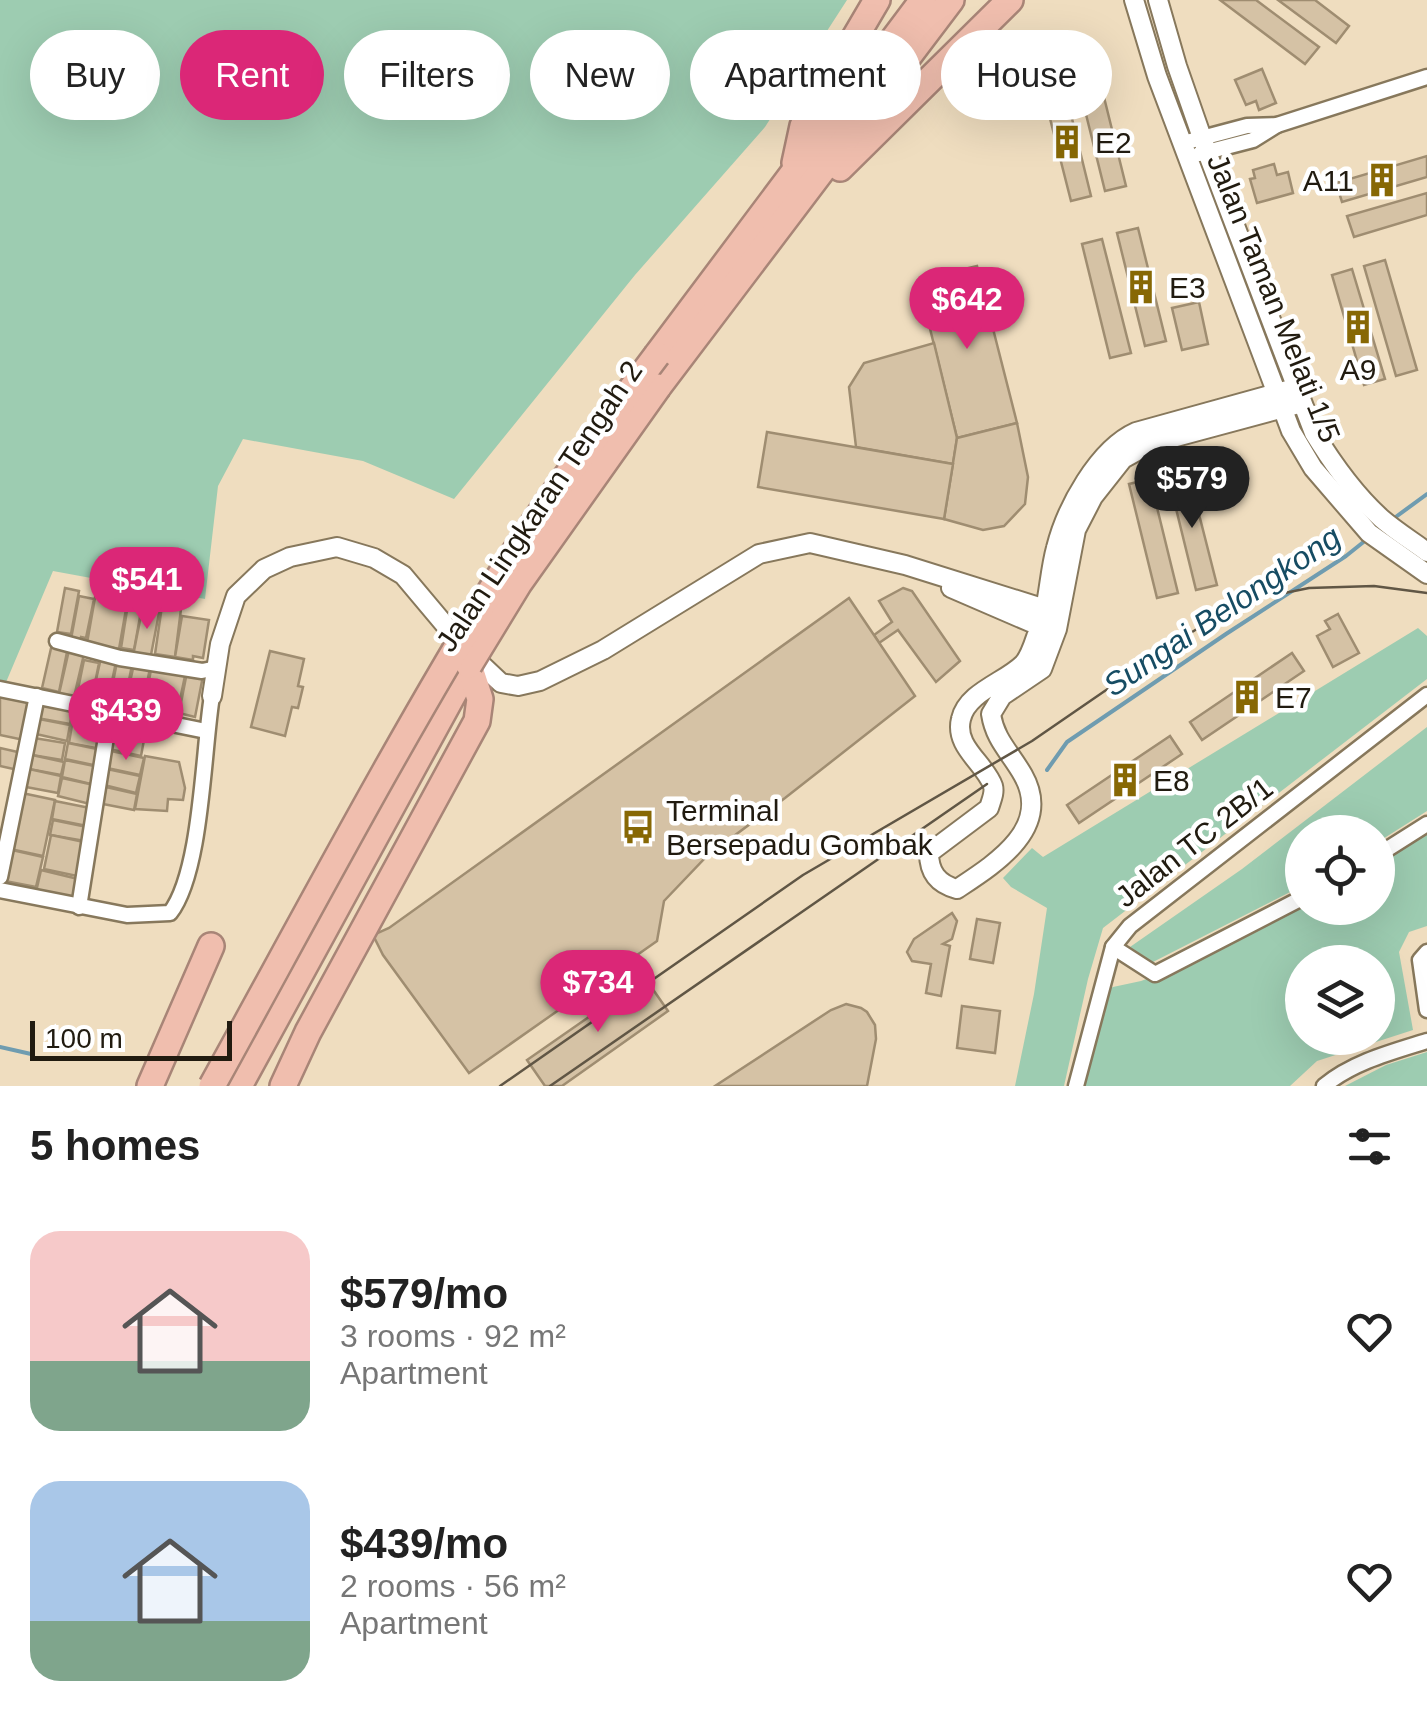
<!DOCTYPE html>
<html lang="en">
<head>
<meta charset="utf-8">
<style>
	:root { --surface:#fff; --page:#f2f2f2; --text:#222; --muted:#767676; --accent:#db2777 }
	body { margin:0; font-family:Arial,sans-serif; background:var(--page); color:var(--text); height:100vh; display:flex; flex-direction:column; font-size:38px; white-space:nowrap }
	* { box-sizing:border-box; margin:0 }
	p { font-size:32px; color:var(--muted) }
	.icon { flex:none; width:55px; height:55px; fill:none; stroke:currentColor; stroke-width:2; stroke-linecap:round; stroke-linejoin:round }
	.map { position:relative; height:1086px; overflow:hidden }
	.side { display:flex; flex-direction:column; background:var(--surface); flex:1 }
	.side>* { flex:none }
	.hud { position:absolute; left:30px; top:30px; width:1368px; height:90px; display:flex; gap:20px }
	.buttons { position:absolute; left:1285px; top:815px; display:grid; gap:20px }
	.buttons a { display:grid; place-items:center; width:110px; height:110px; border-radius:50%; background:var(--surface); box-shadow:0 10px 40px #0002; font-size:50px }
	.scale { position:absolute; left:30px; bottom:25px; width:202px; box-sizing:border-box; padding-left:10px; border:5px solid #211b10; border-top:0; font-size:28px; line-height:35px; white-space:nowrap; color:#211b10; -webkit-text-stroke:8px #fff; paint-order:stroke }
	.price { position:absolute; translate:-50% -85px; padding:0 22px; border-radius:35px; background:var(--accent); color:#fff; font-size:32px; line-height:65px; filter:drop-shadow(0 2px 5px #0008) }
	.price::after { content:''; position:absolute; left:50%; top:60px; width:30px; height:22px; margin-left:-15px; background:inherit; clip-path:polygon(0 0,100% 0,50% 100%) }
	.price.selected { background:#222; color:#fff }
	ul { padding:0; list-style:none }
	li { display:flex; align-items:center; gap:30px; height:250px; padding:0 30px }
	li span { display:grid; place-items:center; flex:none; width:280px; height:200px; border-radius:30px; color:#555 }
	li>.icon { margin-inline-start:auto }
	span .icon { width:120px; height:120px; fill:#fffc; stroke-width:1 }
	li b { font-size:42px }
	h2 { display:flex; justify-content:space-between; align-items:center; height:120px; padding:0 30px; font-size:42px }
	.pill { padding:0 35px; border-radius:45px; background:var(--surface); box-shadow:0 10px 40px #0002; font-size:35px; line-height:90px }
	.pill.selected { background:var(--accent); color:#fff }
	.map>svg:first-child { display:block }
</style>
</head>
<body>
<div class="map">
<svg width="1427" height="1086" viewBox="0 0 1427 1086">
	<rect width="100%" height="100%" fill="#efddbf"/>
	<g fill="#9dccb1" fill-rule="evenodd">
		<path d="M0,0H847L765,127L635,275L454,499L363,461L243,439L218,486L205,599L53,571L4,687L0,686Z"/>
		<path d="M1418,628L1427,636V679L1103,928L1088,979L1064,1086H1015L1034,994L1047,908L1011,887L1003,878L1032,848L1043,857Z"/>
		<path d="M1427,727V811L1378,842V832H1302V886L1153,962L1130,947L1242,869Z"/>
		<path d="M1427,828V926L1409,932L1399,952L1413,1030L1317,1061L1290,1086H1077L1098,996L1113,987L1141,981L1187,964L1302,901V908H1378V859ZM1302,962H1378V1038H1302Z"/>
		<path d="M1427,1052V1086H1345L1386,1065Z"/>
	</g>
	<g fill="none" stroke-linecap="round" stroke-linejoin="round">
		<g stroke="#6f9cb0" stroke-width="4">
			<path d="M1393,519L1427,494"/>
			<path d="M1047,770L1067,742L1226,634L1346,556L1366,540"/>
			<path d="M0,1047L31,1054"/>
		</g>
	</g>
	<g fill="#d5c2a5" stroke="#9f8d71" stroke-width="2.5">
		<path d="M1220,0H1256L1319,47L1305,64Z"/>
		<path d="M1278,0H1315L1349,26L1336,43Z"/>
		<path d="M1262,69L1276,103L1259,110L1256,101L1246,105L1235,80Z"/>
		<path d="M1098,73L1126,186L1105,191L1077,78Z"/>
		<path d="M1063,82L1091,196L1071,201L1042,87Z"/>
		<path d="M1427,156V177L1342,202L1336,183Z"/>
		<path d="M1274,164L1277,175L1288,172L1293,193L1257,203L1250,179L1255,178L1253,170Z"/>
		<path d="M1427,193V215L1354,237L1347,216Z"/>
		<path d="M1138,228L1166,341L1145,346L1117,233Z"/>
		<path d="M1102,239L1131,353L1110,358L1082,244Z"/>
		<path d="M1385,260L1417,370L1396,376L1364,266Z"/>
		<path d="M977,266L1017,423L957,438L918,280Z"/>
		<path d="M1352,269L1385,379L1364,385L1332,275Z"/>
		<path d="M1199,302L1208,344L1182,350L1172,308Z"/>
		<path d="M934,343L957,438L953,464L856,447L849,387L864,363Z"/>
		<path d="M1017,423L1028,477L1025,504L1004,526L983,530L944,519L957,438Z"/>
		<path d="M767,432L953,464L944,519L758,487Z"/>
		<path d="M1188,471L1217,585L1196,590L1168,476Z"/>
		<path d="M1150,479L1178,593L1157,598L1129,484Z"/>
		<path d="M65,588L79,591L71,634L57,632Z"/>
		<path d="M903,588L912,591L960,661L936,682L898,630L879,643L874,635L892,622L879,601Z"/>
		<path d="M96,592L128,598L119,649L87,643Z"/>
		<path d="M79,596L94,599L86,638L81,637L80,641L71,639Z"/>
		<path d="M849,598L915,696L785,798L707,856L664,901L657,941L469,1073L383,955L373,935L389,928Z"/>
		<path d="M128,604L142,606L134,650L121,648Z"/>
		<path d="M143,605L160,608L150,660L133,656Z"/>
		<path d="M162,606L181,609L175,657L155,654Z"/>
		<path d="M1338,614L1359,653L1333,667L1317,636L1330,629L1325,621Z"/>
		<path d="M182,616L209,620L203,658L193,656V660L175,657Z"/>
		<path d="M52,644L68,647L59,692L42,688Z"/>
		<path d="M69,650L84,654L74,697L59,694Z"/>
		<path d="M270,651L304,659L298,686L303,687L298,708L292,707L285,736L251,727Z"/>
		<path d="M1292,653L1304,671L1202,740L1190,722Z"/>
		<path d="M101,658L116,662L107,705L91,701Z"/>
		<path d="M84,660L99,663L92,698L77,694Z"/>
		<path d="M117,662L132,665L124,705L109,702Z"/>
		<path d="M134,664L150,668L141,713L124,709Z"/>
		<path d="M152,664L186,671L177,714L144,708Z"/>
		<path d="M187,672L203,676L195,717L179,713Z"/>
		<path d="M0,690L33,697L24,740L0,735Z"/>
		<path d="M41,700L73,707L70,724L37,718Z"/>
		<path d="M75,707L108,714L101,749L69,743Z"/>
		<path d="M117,715L150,722L147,739L114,732Z"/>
		<path d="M39,719L70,725L67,741L36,734Z"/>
		<path d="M113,733L144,740L141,756L109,749Z"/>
		<path d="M1170,736L1182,754L1079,823L1067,805Z"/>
		<path d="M34,738L65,743L62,760L32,755Z"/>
		<path d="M68,743L102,750L98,766L65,759Z"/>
		<path d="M0,748L22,753L18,770L0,766Z"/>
		<path d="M111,751L144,758L140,775L107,768Z"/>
		<path d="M32,755L64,762L61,775L29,769Z"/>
		<path d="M145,756L179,762L185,788L183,800L168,799L167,811L135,809Z"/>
		<path d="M65,760L99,767L95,785L62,777Z"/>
		<path d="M29,769L61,776L58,793L26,787Z"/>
		<path d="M107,769L140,776L136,793L104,785Z"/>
		<path d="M62,778L94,785L90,804L58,796Z"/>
		<path d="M106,787L137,794L134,810L103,804Z"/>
		<path d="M22,793L55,800L43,856L10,849Z"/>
		<path d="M55,801L90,808L87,826L52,819Z"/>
		<path d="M53,820L87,827L85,841L50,835Z"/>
		<path d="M51,835L84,842L77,876L44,869Z"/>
		<path d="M12,850L43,857L36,887L5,881Z"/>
		<path d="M41,870L78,879L73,900L36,892Z"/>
		<path d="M952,913L957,921L952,939L943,944L950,946L941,996L926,993L931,964L912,961L907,952L914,939Z"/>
		<path d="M977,919L1000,923L993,963L970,959Z"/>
		<path d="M645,978L668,1011L562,1086H545L527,1060Z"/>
		<path d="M846,1004L861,1008L867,1012L875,1025L876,1039L867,1086H715L831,1010Z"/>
		<path d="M962,1006L1000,1011L995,1053L957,1048Z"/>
	</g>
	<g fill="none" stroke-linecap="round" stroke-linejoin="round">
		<g stroke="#87785c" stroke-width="19">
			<g id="street">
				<path d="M1183,143L1247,126L1277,125L1427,77"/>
				<path d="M1199,154L1253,140L1277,125"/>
				<path d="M57,641L120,658L202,671L217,668"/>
				<path d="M0,689L206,731"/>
				<path d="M1378,855L1427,824"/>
				<path d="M0,877L37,696"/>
				<path d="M0,890L127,915L170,913C202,872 203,750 212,696"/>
				<path d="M79,907L110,712"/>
				<path d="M1113,947L1155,974L1302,898"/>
				<path d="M1427,952L1420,960L1427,1010"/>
				<path d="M1076,1086L1113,947L1130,926L1427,695"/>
				<path d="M1324,1086C1353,1062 1392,1052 1427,1041"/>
			</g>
		</g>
		<g stroke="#87785c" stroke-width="22">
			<g id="secondary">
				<path d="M1134,0L1157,76L1291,431L1313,468L1369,533L1427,574"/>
				<path d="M1158,0L1177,66L1207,152L1314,433C1333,464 1355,495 1382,519C1396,531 1412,541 1427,552"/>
				<path d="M1295,388L1136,432C1098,449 1066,508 1056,548C1048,577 1049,610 1036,637C1033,646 1029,658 1023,664C1005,682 967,692 961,719C954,747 985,763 993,786C995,793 991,801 989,808L929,853C929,872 938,884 957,889C995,864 1053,828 1023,775C1010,752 995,740 991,714L1002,696L1042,669L1057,629L1076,530L1093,497L1123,459L1150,444L1302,403"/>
				<path d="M951,588L1030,622L1052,628"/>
				<path d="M212,696L220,644L236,596L264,569L290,557L337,547L374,558L403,575L466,650L501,683L518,686L540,681L603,650L759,554L810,543L905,565L1055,612"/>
			</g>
		</g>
		<g stroke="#a88577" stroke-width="30">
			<g id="highway">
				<path d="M795,163L803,126L877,0"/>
				<path d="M840,168L1010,0"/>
				<path d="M657,355L923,0"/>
				<path d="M658,387L951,0"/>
				<path d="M150,1086L211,946"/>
				<path d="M239,1086L469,665"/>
				<path d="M283,1086L308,1032L477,721L480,699L469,665"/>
			</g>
		</g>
		<use href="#street" stroke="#fff" stroke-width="14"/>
		<use href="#secondary" stroke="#fff" stroke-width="18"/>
		<use href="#highway" stroke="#f0beae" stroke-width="25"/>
		<g stroke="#605645" stroke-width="2.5">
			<path d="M500,1086L803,875L1032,741L1176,642L1221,614L1265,597L1309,588L1374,586L1427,593"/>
			<path d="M550,1086L987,784"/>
		</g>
		<g stroke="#a88577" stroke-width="30" stroke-linecap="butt">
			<g id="highway-bridge">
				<path d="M469,665L519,583L658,387"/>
				<path d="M212,1086C307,914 399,739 503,571C549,496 604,426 657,355"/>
			</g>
		</g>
		<use href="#highway-bridge" stroke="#f0beae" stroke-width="25"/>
	</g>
	<defs>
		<g id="building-bare" transform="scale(2.7)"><path d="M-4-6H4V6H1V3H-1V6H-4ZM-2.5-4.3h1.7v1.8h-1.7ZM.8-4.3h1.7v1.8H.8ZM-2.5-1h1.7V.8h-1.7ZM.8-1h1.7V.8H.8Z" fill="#876804" stroke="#fff" stroke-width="2.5" paint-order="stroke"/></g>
		<g id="bus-bare" transform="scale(2.7)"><path d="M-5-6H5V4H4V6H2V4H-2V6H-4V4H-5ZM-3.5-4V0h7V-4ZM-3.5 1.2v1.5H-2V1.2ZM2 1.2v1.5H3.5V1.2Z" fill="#876804" stroke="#fff" stroke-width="2.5" paint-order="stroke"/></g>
	</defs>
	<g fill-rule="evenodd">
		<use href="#building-bare" x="1067" y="142"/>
		<use href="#building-bare" x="1382" y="180"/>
		<use href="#building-bare" x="1141" y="287"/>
		<use href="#building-bare" x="1358" y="327"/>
		<use href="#building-bare" x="1247" y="697"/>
		<use href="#building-bare" x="1125" y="780"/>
		<use href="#bus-bare" x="638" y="827"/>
	</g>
	<g text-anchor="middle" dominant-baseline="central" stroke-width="9" stroke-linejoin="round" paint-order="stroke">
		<g font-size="30" fill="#211b10" stroke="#fff" text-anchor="start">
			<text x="1095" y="142">E2</text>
			<text x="1354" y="180" text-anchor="end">A11</text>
			<text x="1169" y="287">E3</text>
			<text x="1358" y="369" text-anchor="middle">A9</text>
			<text x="1275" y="697">E7</text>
			<text x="1153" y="780">E8</text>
			<text x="666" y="810">Terminal<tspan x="666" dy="34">Bersepadu Gombak</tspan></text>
		</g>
		<g font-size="30" fill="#211b10" stroke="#fff">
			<text transform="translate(1274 298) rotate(68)">Jalan Taman Melati 1/5</text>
			<text transform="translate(539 506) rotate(-56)">Jalan Lingkaran Tengah 2</text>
			<text transform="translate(1194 842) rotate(-38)">Jalan TC 2B/1</text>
		</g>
		<g font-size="32" font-style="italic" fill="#164c63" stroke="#fff">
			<text transform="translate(1222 611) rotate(-34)">Sungai Belongkong</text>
		</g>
	</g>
</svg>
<div class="buttons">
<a><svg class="icon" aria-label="locate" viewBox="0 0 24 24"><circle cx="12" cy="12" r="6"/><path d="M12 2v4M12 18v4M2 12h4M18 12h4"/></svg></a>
<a><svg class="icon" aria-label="layers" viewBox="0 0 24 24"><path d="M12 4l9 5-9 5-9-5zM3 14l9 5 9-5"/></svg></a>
</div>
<div class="scale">100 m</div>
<b class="price" style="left:967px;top:352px">$642</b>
<b class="price selected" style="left:1192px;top:531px">$579</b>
<b class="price" style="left:147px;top:632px">$541</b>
<b class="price" style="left:126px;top:763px">$439</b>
<b class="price" style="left:598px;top:1035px">$734</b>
<div class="hud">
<a class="pill">Buy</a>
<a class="pill selected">Rent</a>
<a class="pill">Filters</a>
<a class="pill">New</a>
<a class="pill">Apartment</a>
<a class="pill">House</a>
</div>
</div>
<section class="side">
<h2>5 homes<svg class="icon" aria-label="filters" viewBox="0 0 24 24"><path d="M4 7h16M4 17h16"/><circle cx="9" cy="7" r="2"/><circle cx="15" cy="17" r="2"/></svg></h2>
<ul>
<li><span style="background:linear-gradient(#f6c9c9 65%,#7fa58c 0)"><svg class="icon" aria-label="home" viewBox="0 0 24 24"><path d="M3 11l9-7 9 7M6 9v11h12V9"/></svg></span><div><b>$579/mo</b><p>3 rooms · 92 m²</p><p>Apartment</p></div><svg class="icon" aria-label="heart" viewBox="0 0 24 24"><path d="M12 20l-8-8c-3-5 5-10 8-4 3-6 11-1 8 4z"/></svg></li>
<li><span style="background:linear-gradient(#a9c7e8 70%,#7fa58c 0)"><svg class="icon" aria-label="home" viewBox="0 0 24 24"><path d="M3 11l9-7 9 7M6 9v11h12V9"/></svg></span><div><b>$439/mo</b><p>2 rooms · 56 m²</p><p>Apartment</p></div><svg class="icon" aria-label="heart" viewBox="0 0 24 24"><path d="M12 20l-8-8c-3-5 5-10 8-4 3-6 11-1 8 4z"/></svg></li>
</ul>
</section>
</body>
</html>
